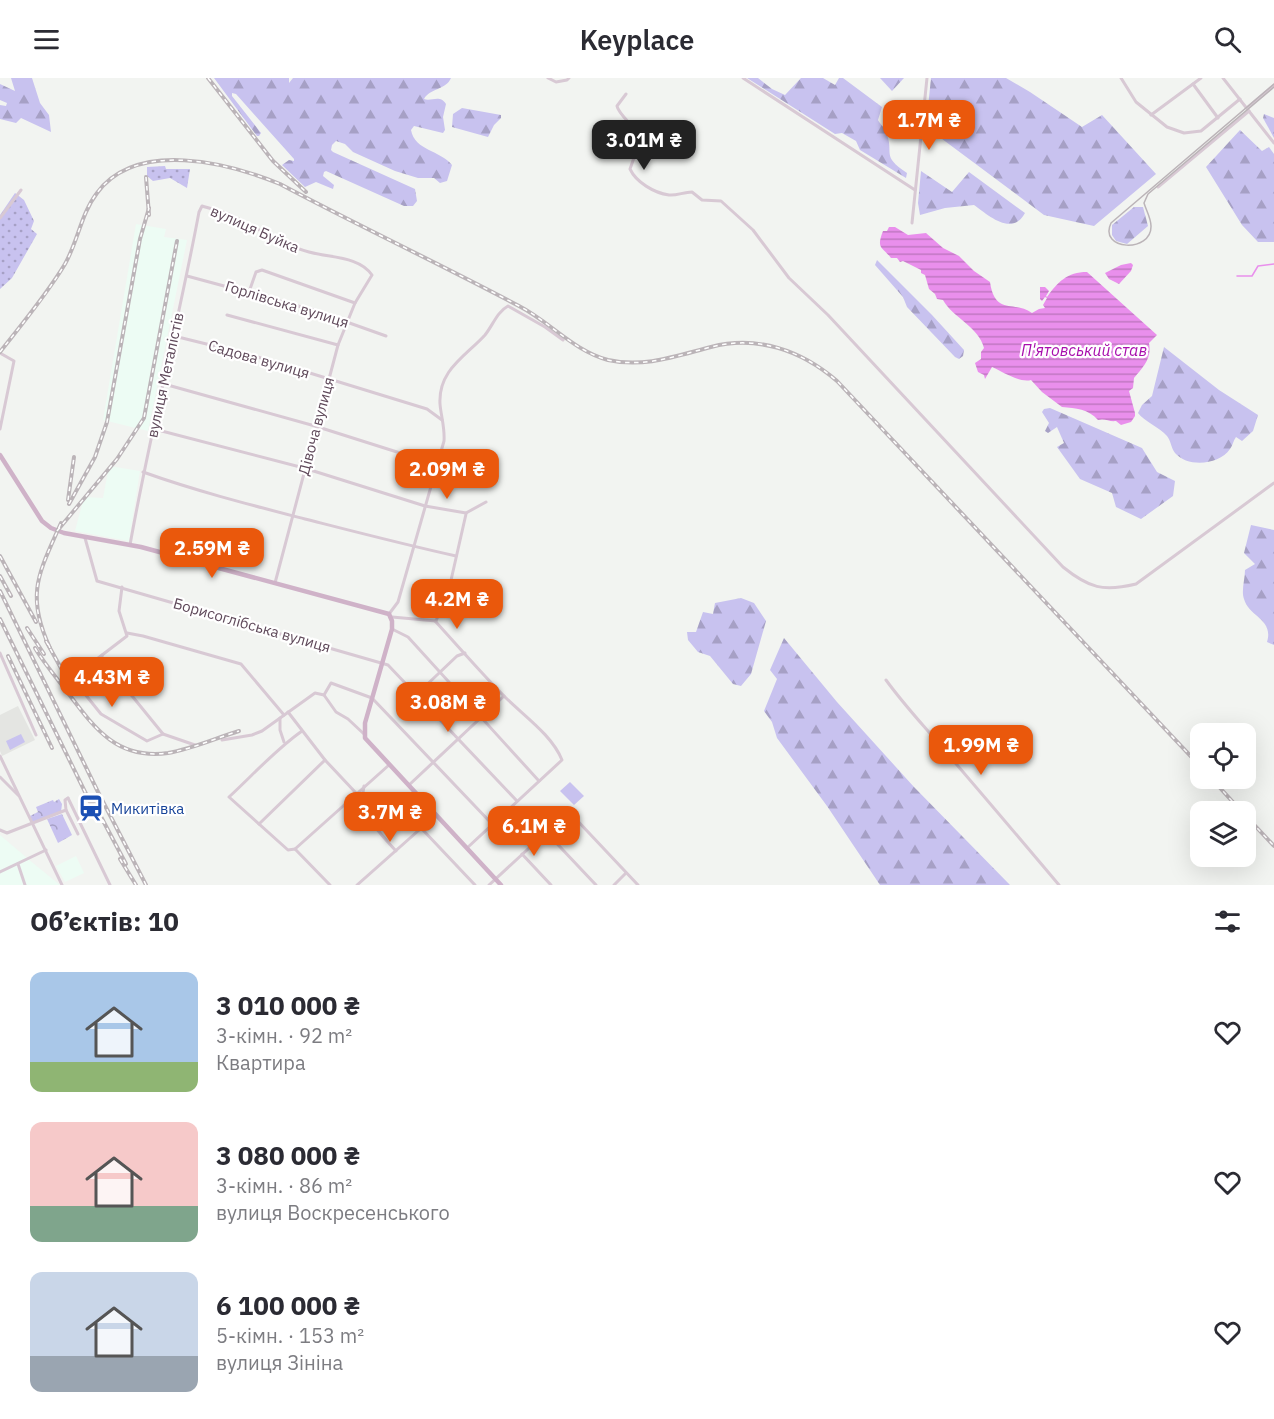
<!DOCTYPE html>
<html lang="uk">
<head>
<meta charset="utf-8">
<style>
	:root { --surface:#fff; --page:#f7f7f7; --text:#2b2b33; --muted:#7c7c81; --accent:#ea580c }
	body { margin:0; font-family:"IBM Plex Sans",sans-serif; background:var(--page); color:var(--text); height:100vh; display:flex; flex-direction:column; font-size:22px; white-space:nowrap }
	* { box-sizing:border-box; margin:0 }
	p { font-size:20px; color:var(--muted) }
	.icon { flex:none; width:33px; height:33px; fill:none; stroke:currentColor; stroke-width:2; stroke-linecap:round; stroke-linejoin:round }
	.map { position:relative; height:807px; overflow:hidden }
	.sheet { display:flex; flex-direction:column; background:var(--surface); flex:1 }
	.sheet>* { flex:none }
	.fabs { position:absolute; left:1190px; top:645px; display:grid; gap:12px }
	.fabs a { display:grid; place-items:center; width:66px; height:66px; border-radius:12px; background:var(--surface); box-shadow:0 6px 24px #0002; font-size:30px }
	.price { position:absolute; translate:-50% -51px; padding:0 14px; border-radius:12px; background:var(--accent); color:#fff; font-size:20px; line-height:39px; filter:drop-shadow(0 2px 3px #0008) }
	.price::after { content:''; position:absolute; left:50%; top:36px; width:18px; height:14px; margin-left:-9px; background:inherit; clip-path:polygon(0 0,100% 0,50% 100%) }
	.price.current { background:#222; color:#fff }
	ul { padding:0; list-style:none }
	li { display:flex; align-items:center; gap:18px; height:150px; padding:0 30px }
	li span { display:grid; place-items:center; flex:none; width:168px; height:120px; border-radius:12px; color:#555 }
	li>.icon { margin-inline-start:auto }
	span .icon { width:72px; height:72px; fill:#fffc; stroke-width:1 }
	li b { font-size:26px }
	h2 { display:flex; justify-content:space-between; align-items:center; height:72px; padding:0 30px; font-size:26px }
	header { display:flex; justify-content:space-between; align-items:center; height:78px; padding:0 30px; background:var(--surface); font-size:27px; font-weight:600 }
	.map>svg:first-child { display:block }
</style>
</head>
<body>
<header><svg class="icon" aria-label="menu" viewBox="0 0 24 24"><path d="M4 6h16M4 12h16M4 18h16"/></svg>Keyplace<svg class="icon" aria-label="search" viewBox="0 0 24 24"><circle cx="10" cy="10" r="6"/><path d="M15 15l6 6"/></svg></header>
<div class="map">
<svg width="1274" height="807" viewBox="0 0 1274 807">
	<defs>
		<pattern id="forest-firs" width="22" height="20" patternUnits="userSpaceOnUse" patternTransform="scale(1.5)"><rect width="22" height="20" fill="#c8c2ef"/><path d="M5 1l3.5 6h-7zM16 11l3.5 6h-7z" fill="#a6a0c5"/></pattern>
		<pattern id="park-crowns" width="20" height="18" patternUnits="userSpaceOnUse" patternTransform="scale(1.5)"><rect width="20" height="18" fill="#c8c2ef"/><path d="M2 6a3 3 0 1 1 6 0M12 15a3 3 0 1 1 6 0" fill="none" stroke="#a6a0c5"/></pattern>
		<pattern id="garden-dots" width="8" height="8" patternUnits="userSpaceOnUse" patternTransform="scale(1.5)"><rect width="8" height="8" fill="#c8c2ef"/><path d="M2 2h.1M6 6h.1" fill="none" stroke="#a6a0c5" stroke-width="1.8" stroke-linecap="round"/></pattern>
		<pattern id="water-rules" width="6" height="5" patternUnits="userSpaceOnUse" patternTransform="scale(1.5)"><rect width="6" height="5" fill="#e98fec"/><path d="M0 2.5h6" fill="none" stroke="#c077c2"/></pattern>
	</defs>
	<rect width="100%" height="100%" fill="#f2f4f1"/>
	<g fill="#edfcf4">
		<path d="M136,146L166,151L164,159L187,162L148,353L103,342Z"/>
		<path d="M109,388L140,393L129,463L75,453L84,419L103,420Z"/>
		<path d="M0,757L33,785L60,807H0Z"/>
		<path d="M76,778L84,795L65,804L56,788Z"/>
	</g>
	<path fill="#e4e5e2" d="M18,628L35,662L2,678L0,673V637Z"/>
	<g fill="url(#forest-firs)">
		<path d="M11,0H32L40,25L49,37L51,54L21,40L16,45L0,41V27L6,28L7,25L0,22V6L15,13Z"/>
		<path d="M214,0H289V5L293,0H451C446,12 430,10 424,21C431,24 440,16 446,26L443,39L445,52L443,55L414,48L411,52C415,73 440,72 452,87L447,103L440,105L434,100H418L395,93L353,74L345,66L336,63L332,67L331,72L333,74L415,111L417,123L413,128H404L326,93L324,94L323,98L334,107L333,111L316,104L305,109L282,87L289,82L294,83V81L236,16L232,15V18L261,55L259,58H257Z"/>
		<path d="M747,0H758L772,11L785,17L801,0H823L835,7L839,0H843L882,29L878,42C880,46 885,50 886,54C895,76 880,77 907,95L906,100L860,72L856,63L842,55L835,56Z"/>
		<path d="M880,0H904L892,13Z"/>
		<path d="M931,0H1006L1030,14L1082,49L1102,37L1156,96L1094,148L1044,137L926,49Z"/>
		<path d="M462,30L501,37V40L494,47L488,59L452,49L453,36Z"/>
		<path d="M1264,36L1274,40V60L1263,40Z"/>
		<path d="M1240,52L1262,73L1269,69L1274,76V164H1258L1242,147L1206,89Z"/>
		<path d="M921,93L952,114L969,94L1025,135C1012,159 988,137 974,127L945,130L920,137L918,125Z"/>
		<path d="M1134,129H1143L1148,148L1127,166L1116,163L1112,157V147Z"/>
		<path d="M877,182L932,237L964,272L963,278L959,281L955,279L907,229L903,219L875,187Z"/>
		<path d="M1164,269L1219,312L1258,337L1253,353L1242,363L1236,359C1233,363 1233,367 1230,371C1219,387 1188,390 1175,375C1171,370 1171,363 1167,358C1159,349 1144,343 1138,335L1142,327L1152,318Z"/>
		<path d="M1050,330L1142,370L1157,394L1175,403L1173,418L1141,441L1116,429L1112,415L1080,401L1057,369L1064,365L1057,349L1048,355L1045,353L1049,345L1042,334L1044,331Z"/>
		<path d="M1251,447L1274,452V567L1267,564C1274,541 1249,539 1244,521C1241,513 1245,501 1245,492L1255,486L1244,475Z"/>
		<path d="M741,520L754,525L766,543L751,596L741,608L733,606L710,578L698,574L688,562L687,554H696L703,534L713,536L715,525Z"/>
		<path d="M784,560L837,624L914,709L1010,807H880L827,728L777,660L772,644L764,633L777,601L770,592Z"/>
	</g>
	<g fill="url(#park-crowns)">
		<path d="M59,721L62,726L61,734L33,745L30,738L38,734L36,729L53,722L54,724Z"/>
		<path d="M62,736L72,757L58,765L47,741Z"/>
	</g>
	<g fill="url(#garden-dots)">
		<path d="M165,88L166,91H190L187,110L170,100L153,103L147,98V89Z"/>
		<path d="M15,115L24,122L34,143L31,151L37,156L12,200L0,211V137Z"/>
	</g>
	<g fill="#c8c2ef">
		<path d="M21,656L25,664L10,672L6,663Z"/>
		<path d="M570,704L584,718L574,727L560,713Z"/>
	</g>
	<g fill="url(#water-rules)">
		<path d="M889,149H895L908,157L926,155L943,170L959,178L974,193L990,204C995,238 1014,222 1032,235L1039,231L1045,230L1043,227L1047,220L1045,219L1042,223L1040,221V209H1045L1049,213L1046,218L1047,219C1058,204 1067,194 1087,194L1157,257L1149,265C1152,281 1143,289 1134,300L1133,310L1129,313L1135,335V338L1131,344L1121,347L1116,343C1109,344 1105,340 1098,342C1088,331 1076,330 1062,329L1042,314L1031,302C1020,305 1003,294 992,289L985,301L984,297L978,294L975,285L981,281V274L984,270C979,249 952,239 943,222L937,221L935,216L929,211L925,197L921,195V192L903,183L900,184L897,180H891C882,168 876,171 883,153H887Z"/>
		<path d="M1131,185L1133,187L1131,193L1119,206L1109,201L1105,195L1121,187Z"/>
	</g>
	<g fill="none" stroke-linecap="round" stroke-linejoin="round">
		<path stroke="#e98fec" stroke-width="1.5" d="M1237,198H1252L1258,188L1274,186"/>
		<g stroke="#d8c9d4" stroke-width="3">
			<path d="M548,0L556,4L567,2L569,0"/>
			<path d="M743,0L915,112"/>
			<path d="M1121,0L1136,24L1167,49L1184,55L1201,53L1240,21"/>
			<path d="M1223,0L1274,65"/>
			<path d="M1193,6L1218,40"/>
			<path d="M626,16L617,28C618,36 636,50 641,60L630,91C636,104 654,115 669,117C676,118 684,114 692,114L702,122L721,123L753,152L789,200L828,237L1063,489C1089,510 1103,514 1136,506L1274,405"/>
			<path d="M1247,30L1274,7"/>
			<path d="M1151,37L1201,0"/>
			<path d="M1158,109L1249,33"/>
			<path d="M0,140L21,112"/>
			<path d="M912,145L927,0"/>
			<path d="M187,198L313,232L386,258"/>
			<path d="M249,214L256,194L262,192L355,225"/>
			<path d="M227,237L338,267"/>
			<path d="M174,258L251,277L427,331L442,342"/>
			<path d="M0,275L14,283L0,351"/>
			<path d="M164,306L315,348L438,387"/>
			<path d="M154,351L304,390L425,428L466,435"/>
			<path d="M143,394C196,413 251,427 305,441C356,454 406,467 456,478"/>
			<path d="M466,435L486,424"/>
			<path d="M85,460L97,503L388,587L517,723"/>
			<path d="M130,467C150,355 178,246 199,134L202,128C211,131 221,133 229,136C256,149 280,166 309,174C330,180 359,178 372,197L355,225L338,267L275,505"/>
			<path d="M122,509L119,533L127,558L72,600L101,636L147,663L163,656L195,667"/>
			<path d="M389,536L398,524L444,363C445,350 441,338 440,326C438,292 466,278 485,257C493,247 497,234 508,228L545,249L563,262"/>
			<path d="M392,539L436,543L449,511L466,436"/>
			<path d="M435,543C458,568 481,595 505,619C524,638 552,657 562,682L467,770"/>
			<path d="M392,551L408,559L539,703"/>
			<path d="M127,555L143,558L241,586L284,637"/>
			<path d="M0,575L36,657"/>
			<path d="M102,577V581L163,656"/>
			<path d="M886,602C904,627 925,649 945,673C983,717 1021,762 1059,807"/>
			<path d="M417,616L457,578L465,575"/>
			<path d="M324,617L331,605L372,620L492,746"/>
			<path d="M288,634L325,682L356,715"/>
			<path d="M280,640V652L284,664"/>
			<path d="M302,653C275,672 253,697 229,719L288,772L295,771L330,807"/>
			<path d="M222,662L252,657L262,653L315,615L324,617L336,634L348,641L364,656"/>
			<path d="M0,678L62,807"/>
			<path d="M0,699L18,717"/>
			<path d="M409,707L504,618"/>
			<path d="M364,708C357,734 380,755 396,773"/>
			<path d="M68,720L110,807"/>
			<path d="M66,732L78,756"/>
			<path d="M259,746L325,682"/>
			<path d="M422,751L475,807"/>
			<path d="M0,752L7,755L66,732L65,722L68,720"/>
			<path d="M545,753L596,807"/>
			<path d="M295,771L389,687"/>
			<path d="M522,776L551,807"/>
			<path d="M18,786L25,807"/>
			<path d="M0,794L46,772"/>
			<path d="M357,807L436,737"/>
			<path d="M489,807L566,736L573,738L638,807"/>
			<path d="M614,807L626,795"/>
		</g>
		<path stroke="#cfb2c8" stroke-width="4.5" d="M0,377L42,443L51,450L64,455L141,469L389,536L392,543V551L365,645V660L501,807"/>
		<path stroke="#bbb4b8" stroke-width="1.5" d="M1274,6L1111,145C1098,173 1152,175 1151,148C1151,140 1146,132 1144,125L1148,116L1274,9"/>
		<g stroke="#bbb4b8" stroke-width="4">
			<g id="rail">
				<path d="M208,0L273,83L306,114"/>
				<path d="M146,99L149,137"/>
				<path d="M0,274C22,246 47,216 65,186C78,163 81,136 97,115C137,61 229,85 280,106C359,148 440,186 519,228C550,244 574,273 608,282C644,290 676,278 711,269C757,257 801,272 837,303L1200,688"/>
				<path d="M68,422L74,379"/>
				<path d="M69,426L95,379L107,344L140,161L149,130"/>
				<path d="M57,453L117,381L144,340L177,163"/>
				<path d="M0,478L36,544"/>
				<path d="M0,498L11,518"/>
				<path d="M0,513L98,714L146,807"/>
				<path d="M0,541L91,726"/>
				<path d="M27,550L44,576"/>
				<path d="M46,563L72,610"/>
				<path d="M35,570C44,585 55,598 65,611C93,648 115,682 168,675C192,671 216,660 239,653"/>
				<path d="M50,570C25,516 39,495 61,445"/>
				<path d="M8,578L52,670"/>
				<path d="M1211,700L1242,734"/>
				<path d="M90,718L126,786"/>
				<path d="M1245,737L1274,768"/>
				<path d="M120,781L136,807"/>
			</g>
		</g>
		<use href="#rail" stroke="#fff" stroke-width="1.5" stroke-dasharray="4.5" stroke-linecap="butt"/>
	</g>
	<defs>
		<g id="station-bare" transform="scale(2.07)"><path d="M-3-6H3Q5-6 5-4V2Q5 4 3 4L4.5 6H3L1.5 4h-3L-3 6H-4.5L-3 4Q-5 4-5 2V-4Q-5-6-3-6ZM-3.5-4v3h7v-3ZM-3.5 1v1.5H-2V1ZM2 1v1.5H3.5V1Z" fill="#1a4fb4" stroke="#fff" stroke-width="2.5" paint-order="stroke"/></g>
	</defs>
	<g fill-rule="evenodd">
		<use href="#station-bare" x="91" y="730"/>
	</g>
	<g text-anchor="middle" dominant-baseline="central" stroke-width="4.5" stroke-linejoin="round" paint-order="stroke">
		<g font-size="15" fill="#5f495a" stroke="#fff">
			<text transform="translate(255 151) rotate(24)">вулиця Буйка</text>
			<text transform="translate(287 226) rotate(17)">Горлівська вулиця</text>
			<text transform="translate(259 281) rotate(16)">Садова вулиця</text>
			<text transform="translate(165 297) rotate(-78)">вулиця Металістів</text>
			<text transform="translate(316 348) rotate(-75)">Дівоча вулиця</text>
			<text transform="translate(252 547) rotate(16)">Борисоглібська вулиця</text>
		</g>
		<g font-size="15" fill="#164399" stroke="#fff" text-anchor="start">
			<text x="111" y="730">Микитівка</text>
		</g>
		<g font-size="16" font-style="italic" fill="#a80ead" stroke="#fff">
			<text x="1084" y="272">П'ятовський став</text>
		</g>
	</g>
</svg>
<div class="fabs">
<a><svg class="icon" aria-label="locate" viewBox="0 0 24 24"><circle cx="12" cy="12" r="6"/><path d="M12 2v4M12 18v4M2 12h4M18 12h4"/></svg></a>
<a><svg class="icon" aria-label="layers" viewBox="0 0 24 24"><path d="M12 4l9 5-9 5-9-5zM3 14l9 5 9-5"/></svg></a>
</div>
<b class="price" style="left:929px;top:73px">1.7M ₴</b>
<b class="price current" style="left:644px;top:93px">3.01M ₴</b>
<b class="price" style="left:447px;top:422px">2.09M ₴</b>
<b class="price" style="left:212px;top:501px">2.59M ₴</b>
<b class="price" style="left:457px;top:552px">4.2M ₴</b>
<b class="price" style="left:112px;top:630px">4.43M ₴</b>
<b class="price" style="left:448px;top:655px">3.08M ₴</b>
<b class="price" style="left:981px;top:698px">1.99M ₴</b>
<b class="price" style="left:390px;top:765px">3.7M ₴</b>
<b class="price" style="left:534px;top:779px">6.1M ₴</b>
</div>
<section class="sheet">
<h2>Об’єктів: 10<svg class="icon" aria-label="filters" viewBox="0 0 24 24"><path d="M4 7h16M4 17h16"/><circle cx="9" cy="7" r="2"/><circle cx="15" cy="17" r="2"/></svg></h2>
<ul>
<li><span style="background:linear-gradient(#a9c7e8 75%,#8fb573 0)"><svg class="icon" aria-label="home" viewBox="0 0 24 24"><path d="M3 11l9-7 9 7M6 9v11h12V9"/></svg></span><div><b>3 010 000 ₴</b><p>3-кімн. · 92 m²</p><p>Квартира</p></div><svg class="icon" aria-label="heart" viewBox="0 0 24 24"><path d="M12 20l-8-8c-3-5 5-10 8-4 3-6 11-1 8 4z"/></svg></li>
<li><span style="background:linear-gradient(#f6c9c9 70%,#7fa58c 0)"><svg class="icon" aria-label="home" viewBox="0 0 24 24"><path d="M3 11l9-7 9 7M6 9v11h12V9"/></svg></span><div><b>3 080 000 ₴</b><p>3-кімн. · 86 m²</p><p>вулиця Воскресенського</p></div><svg class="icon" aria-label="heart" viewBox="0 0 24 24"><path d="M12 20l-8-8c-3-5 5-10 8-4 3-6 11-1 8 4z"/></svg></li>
<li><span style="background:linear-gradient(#c9d6e8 70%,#9aa5b1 0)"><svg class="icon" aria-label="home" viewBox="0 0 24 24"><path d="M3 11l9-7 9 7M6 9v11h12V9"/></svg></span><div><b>6 100 000 ₴</b><p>5-кімн. · 153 m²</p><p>вулиця Зініна</p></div><svg class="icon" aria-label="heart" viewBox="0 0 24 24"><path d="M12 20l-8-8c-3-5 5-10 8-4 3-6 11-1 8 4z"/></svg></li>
</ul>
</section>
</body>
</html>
